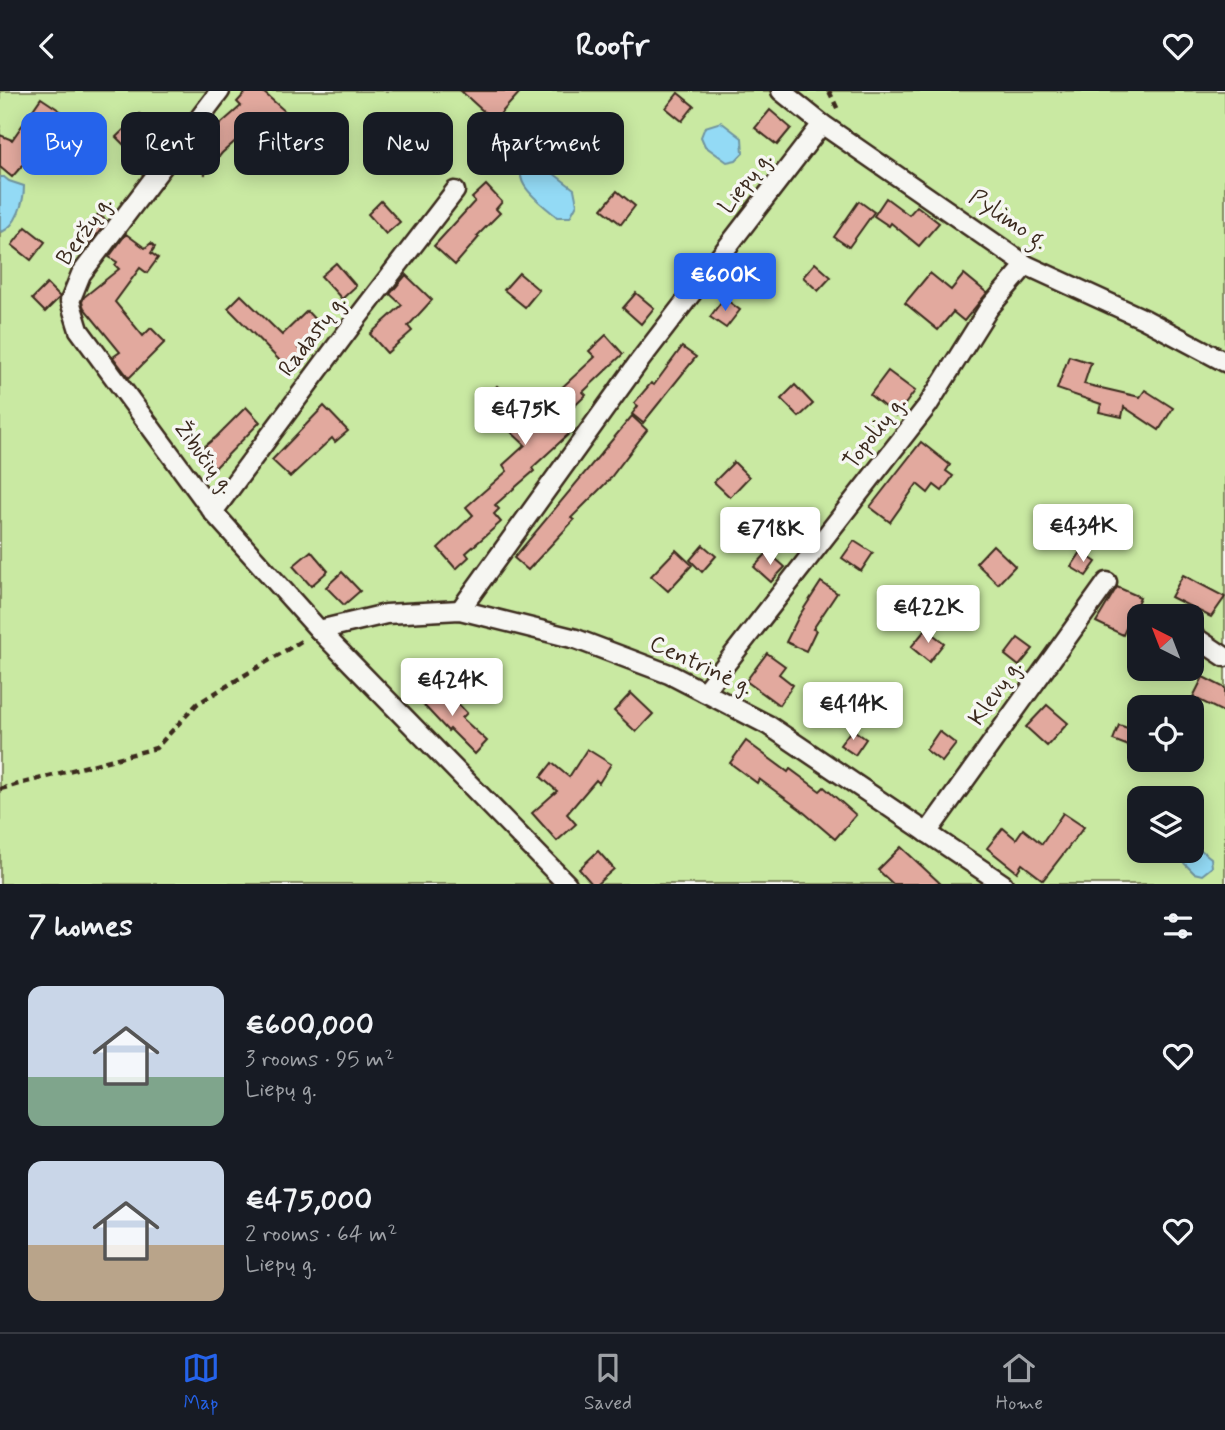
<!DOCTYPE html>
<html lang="en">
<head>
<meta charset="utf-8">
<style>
	:root { --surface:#171b24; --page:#20242c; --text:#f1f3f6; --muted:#9ea1a6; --line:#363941; --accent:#2563eb }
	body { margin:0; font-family:Mynerve,sans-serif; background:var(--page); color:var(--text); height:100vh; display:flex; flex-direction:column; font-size:26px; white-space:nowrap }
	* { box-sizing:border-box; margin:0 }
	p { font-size:23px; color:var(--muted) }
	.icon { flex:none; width:38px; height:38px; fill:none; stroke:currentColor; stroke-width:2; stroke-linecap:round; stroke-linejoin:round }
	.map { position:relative; height:793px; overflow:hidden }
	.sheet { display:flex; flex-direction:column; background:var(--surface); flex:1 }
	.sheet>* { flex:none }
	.banner { position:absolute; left:21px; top:21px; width:700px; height:63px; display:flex; gap:14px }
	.needle { width:46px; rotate:318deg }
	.controls { position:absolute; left:1127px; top:513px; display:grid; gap:14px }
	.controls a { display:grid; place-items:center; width:77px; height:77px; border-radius:14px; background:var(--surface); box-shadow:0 4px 18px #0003; font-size:35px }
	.price { position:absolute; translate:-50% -60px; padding:0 16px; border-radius:7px; background:#fff; color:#222; font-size:23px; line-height:46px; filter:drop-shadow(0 2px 4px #0008) }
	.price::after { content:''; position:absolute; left:50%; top:42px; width:21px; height:16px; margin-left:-10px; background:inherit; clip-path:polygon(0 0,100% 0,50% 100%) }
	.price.on { background:var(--accent); color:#fff }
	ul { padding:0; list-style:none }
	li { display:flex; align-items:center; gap:21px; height:175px; padding:0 28px }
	li span { display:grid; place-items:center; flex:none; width:196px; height:140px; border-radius:14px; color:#555 }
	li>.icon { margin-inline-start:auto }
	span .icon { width:84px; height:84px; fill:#fffc; stroke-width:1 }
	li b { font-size:30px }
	h2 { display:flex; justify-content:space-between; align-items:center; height:84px; padding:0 28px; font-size:30px }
	.chip { padding:0 24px; border-radius:14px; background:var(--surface); box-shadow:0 4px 18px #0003; font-size:24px; line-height:63px }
	.chip.on { background:var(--accent); color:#fff }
	header { display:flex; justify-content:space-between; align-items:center; height:91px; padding:0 28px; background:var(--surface); font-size:32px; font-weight:700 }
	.tab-bar { display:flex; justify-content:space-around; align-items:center; height:98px; border-top:2px solid var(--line); background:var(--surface); font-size:19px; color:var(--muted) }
	.tab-bar a { display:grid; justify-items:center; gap:4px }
	.tab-bar .on { color:var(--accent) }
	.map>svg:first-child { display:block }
</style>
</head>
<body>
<header><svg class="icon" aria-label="back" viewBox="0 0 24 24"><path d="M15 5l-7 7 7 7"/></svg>Roofr<svg class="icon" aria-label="heart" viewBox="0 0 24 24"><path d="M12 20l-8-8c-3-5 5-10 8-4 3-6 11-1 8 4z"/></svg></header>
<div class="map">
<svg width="1225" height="793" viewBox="0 0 1225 793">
	<rect width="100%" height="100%" fill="#f6f6f2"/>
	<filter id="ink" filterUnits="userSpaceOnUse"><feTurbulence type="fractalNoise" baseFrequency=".0143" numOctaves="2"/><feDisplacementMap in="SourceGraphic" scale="14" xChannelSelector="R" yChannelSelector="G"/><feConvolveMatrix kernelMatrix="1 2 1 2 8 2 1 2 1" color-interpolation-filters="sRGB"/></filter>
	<g filter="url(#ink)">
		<path fill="#c9e9a2" stroke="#828a60" stroke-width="2" fill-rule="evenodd" d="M0,0H1225V272L1220,280L1225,283V793H0ZM1139,525H1192V578H1139ZM1139,616H1192V668H1139ZM1139,707H1192V760H1139Z"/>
		<g fill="#93daf5" stroke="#70949f" stroke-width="2">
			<path d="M721,31L742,47L743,62L736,69L727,71L705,55L701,46L705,36Z"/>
			<path d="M533,67L574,98L577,113L570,126H557C541,112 501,86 533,67Z"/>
			<path d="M0,86H4L9,90L24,95C24,111 17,134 2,141L0,139Z"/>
			<path d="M1192,752L1211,767L1212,776L1202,784L1194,782L1181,769L1182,760H1192Z"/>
		</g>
		<g fill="#e2a99e" stroke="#3b2a1e" stroke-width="2">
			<path d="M247,0H262L287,22L271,41L258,30L222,62L205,83L186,68L207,42L209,43L241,15L237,11Z"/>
			<path d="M461,0H521L494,30Z"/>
			<path d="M678,2L694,15L682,30L666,17Z"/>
			<path d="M41,7L68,25L36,74L28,68L12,86L0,76V44L12,49Z"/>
			<path d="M770,19L791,37L777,54L755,37Z"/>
			<path d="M140,23L157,40L134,64L116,46Z"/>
			<path d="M486,94L502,111L496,118L500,122L477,145L479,146L455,174L434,155L475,110L472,107Z"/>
			<path d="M617,100L635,115L621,133L602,118Z"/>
			<path d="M886,107L909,124L917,115L939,132L919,155L891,132L889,135L874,125Z"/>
			<path d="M381,110L400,131L386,143L368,123Z"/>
			<path d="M859,110L874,121L849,156L834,146Z"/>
			<path d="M98,123L107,130L90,153L82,148Z"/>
			<path d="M26,136L45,151L31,169L12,154Z"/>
			<path d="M126,143L145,157L151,152L155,156L151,162L158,167L147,182L140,177L115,211L143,245L151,237L165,251L129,287L113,266L120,261L84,217L82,211L84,206L119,178L115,174L117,171L109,166Z"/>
			<path d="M336,172L356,195L342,208L321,185Z"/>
			<path d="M815,172L831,186L818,200L803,186Z"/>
			<path d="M519,182L539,199L525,216L504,199Z"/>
			<path d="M930,182L951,199L964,183L987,202L964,230L953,221L938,239L905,212Z"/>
			<path d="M406,184L432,209L408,235L412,240L387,262L370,243L402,214L390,203Z"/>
			<path d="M47,193L60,206L45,221L32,208Z"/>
			<path d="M636,202L654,217L641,233L623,217Z"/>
			<path d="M241,204L282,244L307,220L320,234L298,257L307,266L291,281L228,217Z"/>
			<path d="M724,207L740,219L726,237L710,226Z"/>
			<path d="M606,244L623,263L583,301L586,304L560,329L571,341L532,377L534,380L495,414L499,418L494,423L501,431L466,462L469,466L456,478L438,457L473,424L466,416L507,380L503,374L525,354L481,313L497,295L530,326L595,266L589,260Z"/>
			<path d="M682,256L696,266L643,332L632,323L638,315L634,312L651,292L654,294Z"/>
			<path d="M1069,265L1091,272L1084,293L1140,306L1145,299L1173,317L1159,339L1124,316L1122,326L1099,321L1101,313L1057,298Z"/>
			<path d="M888,280L915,300L896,325L870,304Z"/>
			<path d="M795,294L813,313L799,326L781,308Z"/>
			<path d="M324,315L348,340L335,351L332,347L290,386L272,369Z"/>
			<path d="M246,316L260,331L215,377L199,360L216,346Z"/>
			<path d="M632,325L647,339L608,390L571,427L574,429L528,479L514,467Z"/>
			<path d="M921,351L950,374L946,380L953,385L942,400L934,394L928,402L917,393L890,431L870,416Z"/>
			<path d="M734,371L749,386L730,406L714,391Z"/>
			<path d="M854,450L873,462L861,480L842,467Z"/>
			<path d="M703,454L716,465L702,481L690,469Z"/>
			<path d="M993,454L1015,475L998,493L976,472Z"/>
			<path d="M676,459L692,474L668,500L651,485Z"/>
			<path d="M311,460L328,480L311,495L293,475Z"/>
			<path d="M768,461L785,476L771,491L754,476Z"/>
			<path d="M1081,461L1096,471L1086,485L1071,476Z"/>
			<path d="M342,481L360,500L344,514L326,496Z"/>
			<path d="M1183,484L1225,506L1211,526L1171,506Z"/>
			<path d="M821,491L837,502L813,538L816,539L806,560L786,551L799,525Z"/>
			<path d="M1117,496L1140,506L1123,544L1096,531Z"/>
			<path d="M926,538L944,552L929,571L911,556Z"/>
			<path d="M1018,547L1033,558L1019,575L1005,564Z"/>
			<path d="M767,562L785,575L779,583L793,594L779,614L746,590Z"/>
			<path d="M1203,586L1225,597V622L1193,606Z"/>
			<path d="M430,596L441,607L447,601L467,622L462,627L487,650L475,663L450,638L448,640L418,608Z"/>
			<path d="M631,602L653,623L636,641L614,620Z"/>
			<path d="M1047,614L1068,632L1047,655L1026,636Z"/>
			<path d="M1119,634L1139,641V659L1113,649Z"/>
			<path d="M852,638L866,648L855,664L840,654Z"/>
			<path d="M939,640L956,653L942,671L926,659Z"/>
			<path d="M746,650L788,681L790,678L820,700L824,696L856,724L835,748L801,719L759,688L757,692L730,672Z"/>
			<path d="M587,658L611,673L599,692L596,689L567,723L576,733L557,750L532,722L557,700L541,686L552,672L569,686Z"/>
			<path d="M1063,722L1084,736L1043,789L1022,773L1017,781L987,757L1003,737L1016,748L1023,738L1042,753Z"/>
			<path d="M901,756L941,793H893L878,779Z"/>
			<path d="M598,760L614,778L597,793H592L579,778Z"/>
		</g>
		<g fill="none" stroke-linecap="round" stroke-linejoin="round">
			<g stroke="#3b2a1e" stroke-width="23">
				<g id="street">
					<path d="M220,0L81,183L70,210L79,239L213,421L319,539L386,523L460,519L576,548L669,583L768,634L1003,793"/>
					<path d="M781,0L822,33L1026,174L1144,228L1225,271"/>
					<path d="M213,421L355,230L455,100"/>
					<path d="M460,519L638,272L822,33"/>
					<path d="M319,539L567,793"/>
					<path d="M1192,544L1225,566"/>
					<path d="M704,601L928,314L989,217L1026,174"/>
					<path d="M927,742L1107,491"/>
				</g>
			</g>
			<g stroke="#3b2a1e" stroke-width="4.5" stroke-dasharray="7 5" stroke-linecap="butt">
				<path d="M829,0L839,21"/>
				<path d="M0,698L156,657L197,613L303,549"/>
			</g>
			<use href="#street" stroke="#f6f6f2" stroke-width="18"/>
		</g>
	</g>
	<g text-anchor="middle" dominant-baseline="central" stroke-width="7" stroke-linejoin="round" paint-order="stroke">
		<g font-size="23" fill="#3b2a1e" stroke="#f6f6f2">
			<text transform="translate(746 92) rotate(-52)">Liepų g.</text>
			<text transform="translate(1008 129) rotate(34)">Pylimo g.</text>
			<text transform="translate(85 140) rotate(-55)">Beržų g.</text>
			<text transform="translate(313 245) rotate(-53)">Radastų g.</text>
			<text transform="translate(875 342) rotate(-52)">Topolių g.</text>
			<text transform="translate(204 367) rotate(53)">Žibučių g.</text>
			<text transform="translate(701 575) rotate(25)">Centrinė g.</text>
			<text transform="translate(996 602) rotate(-55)">Klevų g.</text>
		</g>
	</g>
</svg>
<div class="controls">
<a><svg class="needle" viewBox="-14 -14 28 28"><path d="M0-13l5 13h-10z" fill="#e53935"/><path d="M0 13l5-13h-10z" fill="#9ea1a6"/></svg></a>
<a><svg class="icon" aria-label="locate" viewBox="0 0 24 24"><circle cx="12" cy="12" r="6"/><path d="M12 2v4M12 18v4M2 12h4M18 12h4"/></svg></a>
<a><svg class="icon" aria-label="layers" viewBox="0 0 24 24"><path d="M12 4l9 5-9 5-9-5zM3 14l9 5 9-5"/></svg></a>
</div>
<b class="price on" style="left:725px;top:222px">€600K</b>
<b class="price" style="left:525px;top:356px">€475K</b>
<b class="price" style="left:1083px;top:473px">€434K</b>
<b class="price" style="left:770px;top:476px">€718K</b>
<b class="price" style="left:928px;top:554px">€422K</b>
<b class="price" style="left:452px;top:627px">€424K</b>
<b class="price" style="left:853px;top:651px">€414K</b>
<div class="banner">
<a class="chip on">Buy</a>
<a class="chip">Rent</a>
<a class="chip">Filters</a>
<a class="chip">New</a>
<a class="chip">Apartment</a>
</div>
</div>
<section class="sheet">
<h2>7 homes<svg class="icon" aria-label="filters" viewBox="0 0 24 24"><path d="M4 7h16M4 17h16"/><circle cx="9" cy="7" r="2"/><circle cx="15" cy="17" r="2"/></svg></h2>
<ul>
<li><span style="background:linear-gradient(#c9d6e8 65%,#7fa58c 0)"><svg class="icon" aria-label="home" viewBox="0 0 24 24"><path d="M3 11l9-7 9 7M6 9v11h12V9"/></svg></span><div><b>€600,000</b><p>3 rooms · 95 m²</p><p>Liepų g.</p></div><svg class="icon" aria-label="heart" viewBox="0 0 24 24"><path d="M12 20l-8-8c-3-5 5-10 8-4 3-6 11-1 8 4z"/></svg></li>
<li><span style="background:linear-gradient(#c9d6e8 60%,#b9a48a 0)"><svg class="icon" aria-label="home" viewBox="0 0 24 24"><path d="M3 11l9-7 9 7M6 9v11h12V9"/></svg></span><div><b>€475,000</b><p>2 rooms · 64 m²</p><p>Liepų g.</p></div><svg class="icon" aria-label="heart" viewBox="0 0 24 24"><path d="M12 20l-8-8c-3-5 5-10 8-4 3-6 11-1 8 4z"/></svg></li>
</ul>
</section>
<nav class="tab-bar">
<a class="on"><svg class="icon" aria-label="map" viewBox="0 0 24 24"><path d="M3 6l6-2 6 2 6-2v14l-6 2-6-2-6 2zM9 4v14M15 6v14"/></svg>Map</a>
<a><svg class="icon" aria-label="saved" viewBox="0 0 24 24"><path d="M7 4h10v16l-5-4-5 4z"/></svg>Saved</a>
<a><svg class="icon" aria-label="home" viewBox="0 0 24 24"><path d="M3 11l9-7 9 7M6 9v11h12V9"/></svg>Home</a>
</nav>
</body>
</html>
